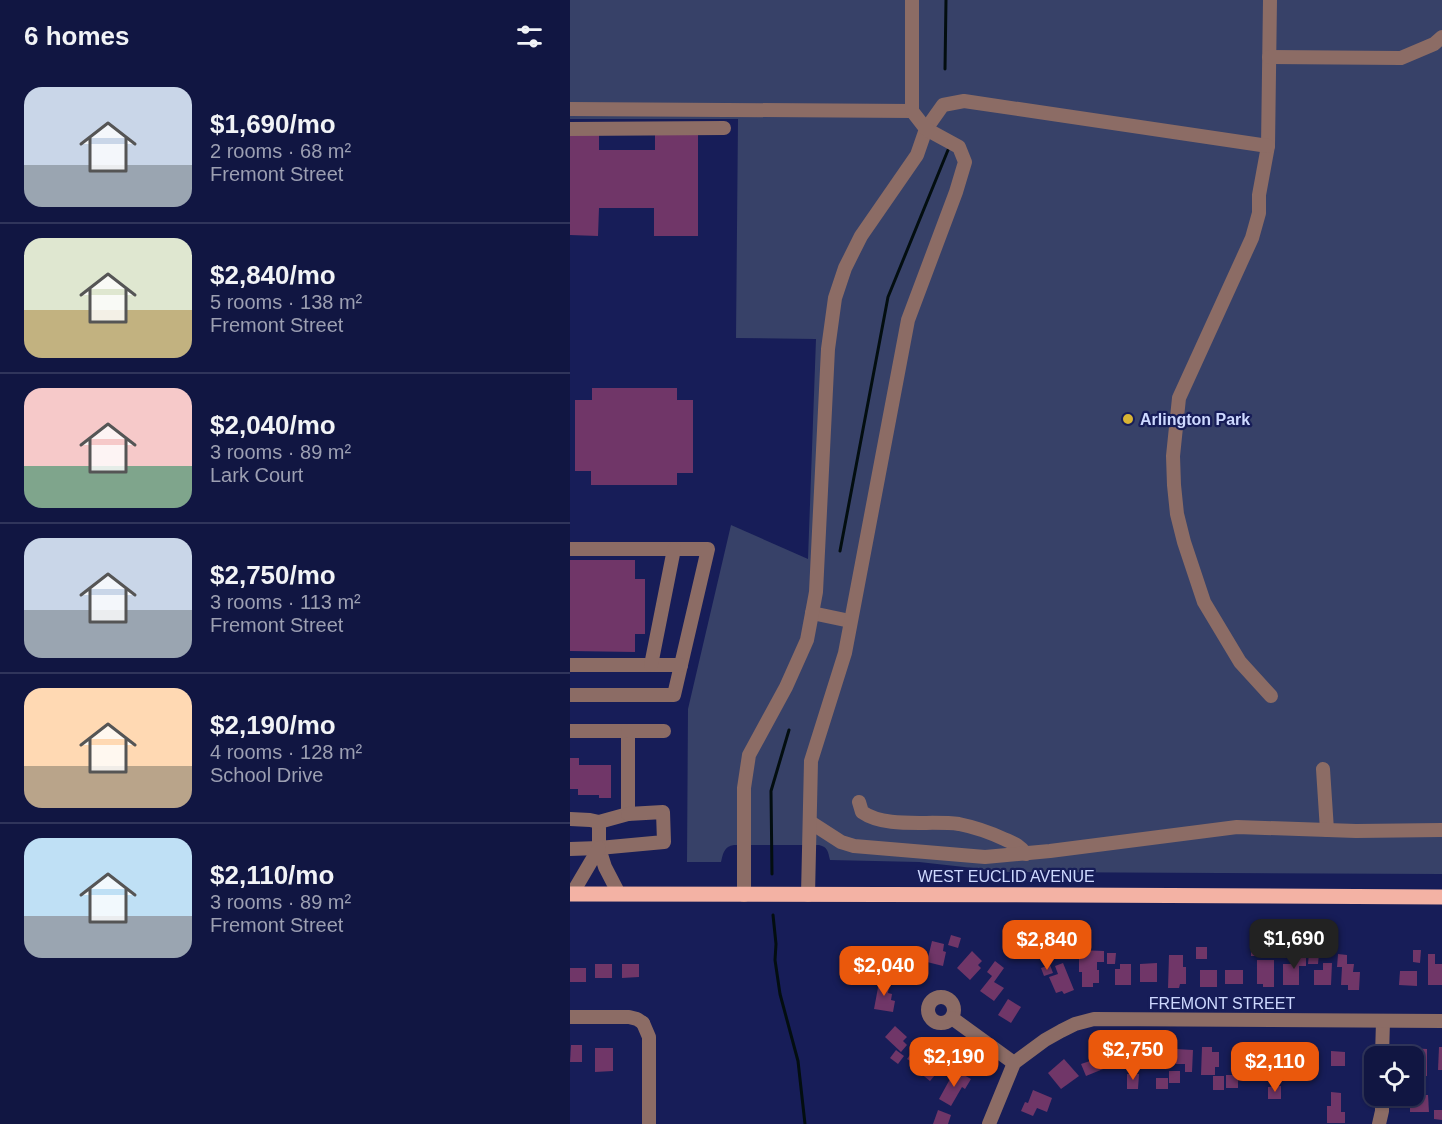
<!DOCTYPE html>
<html lang="en">
<head>
<meta charset="utf-8">
<style>
	:root { --surface:#111642; --page:#1e234d; --text:#f1f3f6; --muted:#9c9fb2; --line:#30355b; --accent:#ea580c }
	body { margin:0; font-family:Helvetica,sans-serif; background:var(--page); color:var(--text); height:100vh; display:flex; flex-direction:column; font-size:22px; white-space:nowrap }
	* { box-sizing:border-box; margin:0 }
	p { font-size:20px; color:var(--muted) }
	.icon { flex:none; width:33px; height:33px; fill:none; stroke:currentColor; stroke-width:2; stroke-linecap:round; stroke-linejoin:round }
	.map { position:relative; flex:1; overflow:hidden }
	.drawer { display:flex; flex-direction:column; background:var(--surface); width:570px }
	.drawer>* { flex:none }
	.tools { position:absolute; left:794px; top:1046px; display:grid; gap:12px }
	.tools a { display:grid; place-items:center; width:60px; height:60px; border-radius:12px; background:var(--surface); box-shadow:0 2px 4px #0004,0 0 0 2px var(--line); font-size:30px }
	.price { position:absolute; translate:-50% -51px; padding:0 14px; border-radius:12px; background:var(--accent); color:#fff; font-size:20px; line-height:39px; filter:drop-shadow(0 2px 3px #0008) }
	.price::after { content:''; position:absolute; left:50%; top:36px; width:18px; height:14px; margin-left:-9px; background:inherit; clip-path:polygon(0 0,100% 0,50% 100%) }
	.price.selected { background:#222; color:#fff }
	ul { padding:0; list-style:none }
	li { display:flex; align-items:center; gap:18px; height:150px; padding:0 24px }
	li+li { border-top:2px solid var(--line) }
	li span { display:grid; place-items:center; flex:none; width:168px; height:120px; border-radius:18px; color:#555 }
	li>.icon { margin-inline-start:auto }
	span .icon { width:72px; height:72px; fill:#fffc; stroke-width:1 }
	li b { font-size:26px }
	h2 { display:flex; justify-content:space-between; align-items:center; height:72px; padding:0 24px; font-size:26px }
	main { display:flex; flex:1; min-height:0 }
	.map>svg:first-child { display:block }
</style>
</head>
<body>
<main>
<section class="drawer">
<h2>6 homes<svg class="icon" aria-label="filters" viewBox="0 0 24 24"><path d="M4 7h16M4 17h16"/><circle cx="9" cy="7" r="2"/><circle cx="15" cy="17" r="2"/></svg></h2>
<ul>
<li><span style="background:linear-gradient(#c9d6e8 65%,#9aa5b1 0)"><svg class="icon" aria-label="home" viewBox="0 0 24 24"><path d="M3 11l9-7 9 7M6 9v11h12V9"/></svg></span><div><b>$1,690/mo</b><p>2 rooms · 68 m²</p><p>Fremont Street</p></div></li>
<li><span style="background:linear-gradient(#dfe7d0 60%,#c2b280 0)"><svg class="icon" aria-label="home" viewBox="0 0 24 24"><path d="M3 11l9-7 9 7M6 9v11h12V9"/></svg></span><div><b>$2,840/mo</b><p>5 rooms · 138 m²</p><p>Fremont Street</p></div></li>
<li><span style="background:linear-gradient(#f6c9c9 65%,#7fa58c 0)"><svg class="icon" aria-label="home" viewBox="0 0 24 24"><path d="M3 11l9-7 9 7M6 9v11h12V9"/></svg></span><div><b>$2,040/mo</b><p>3 rooms · 89 m²</p><p>Lark Court</p></div></li>
<li><span style="background:linear-gradient(#c9d6e8 60%,#9aa5b1 0)"><svg class="icon" aria-label="home" viewBox="0 0 24 24"><path d="M3 11l9-7 9 7M6 9v11h12V9"/></svg></span><div><b>$2,750/mo</b><p>3 rooms · 113 m²</p><p>Fremont Street</p></div></li>
<li><span style="background:linear-gradient(#ffd9b3 65%,#b9a48a 0)"><svg class="icon" aria-label="home" viewBox="0 0 24 24"><path d="M3 11l9-7 9 7M6 9v11h12V9"/></svg></span><div><b>$2,190/mo</b><p>4 rooms · 128 m²</p><p>School Drive</p></div></li>
<li><span style="background:linear-gradient(#bfe0f5 65%,#9aa5b1 0)"><svg class="icon" aria-label="home" viewBox="0 0 24 24"><path d="M3 11l9-7 9 7M6 9v11h12V9"/></svg></span><div><b>$2,110/mo</b><p>3 rooms · 89 m²</p><p>Fremont Street</p></div></li>
</ul>
</section>
<div class="map">
<svg width="872" height="1124" viewBox="0 0 872 1124">
	<rect width="100%" height="100%" fill="#171d58"/>
	<path fill="#374168" d="M0,0H872V874L439,872L349,862L260,860C258,852 258,847 249,845H164C154,846 153,854 151,862H117L118,709L161,525L238,559L246,339L166,338L168,119H0Z"/>
	<g fill="none" stroke-linecap="round" stroke-linejoin="round">
		<g stroke="#030e10" stroke-width="3">
			<path d="M375,69L376,0"/>
			<path d="M270,551L318,297L378,150"/>
			<path d="M202,874L201,791L219,730"/>
			<path d="M203,915L206,944L205,960L210,994L228,1061L235,1124"/>
		</g>
	</g>
	<g fill="#703668">
		<path d="M0,135H29V150H85V135H128V236H84V208H29L28,236L0,235Z"/>
		<path d="M22,388H107V400H123V473H107V485H21V471H5V400H22Z"/>
		<path d="M0,560H65V579H75V634H65V652L0,651Z"/>
		<path d="M0,758H9V765H41V798H29V795H8V789H0Z"/>
		<path d="M381,935L391,938L388,948L378,945Z"/>
		<path d="M362,941L374,944L373,951L376,952L373,966L357,962Z"/>
		<rect x="681" y="943" width="13" height="13"/>
		<rect x="626" y="947" width="11" height="12"/>
		<path d="M509,950L534,951V962H527V970H529V983H523V987H512V972H509Z"/>
		<path d="M843,950H851L850,963L843,962Z"/>
		<path d="M402,951L412,961L408,965L411,968L400,980L387,968Z"/>
		<path d="M725,952L736,953V966H729V985H713V964H723L725,966Z"/>
		<path d="M537,953H546L545,964H537Z"/>
		<path d="M739,953H749L748,964H738Z"/>
		<path d="M329,954L347,962L342,972L337,970L335,976L322,970Z"/>
		<path d="M768,954L777,955V964H784L783,972H790L789,990H778V985H771L772,967H767Z"/>
		<path d="M858,954H865V964H872V985H858Z"/>
		<path d="M599,955H613V967H616V984H610L609,988H598Z"/>
		<path d="M307,960L319,966L314,975L302,969Z"/>
		<path d="M687,960H704V987H693V984H687Z"/>
		<path d="M425,961L434,968L424,982L434,988L424,1001L410,991L422,976L417,972Z"/>
		<path d="M493,963L504,990L494,994L492,991L486,993L479,977L488,974L485,966Z"/>
		<path d="M587,963V982H570V964Z"/>
		<path d="M753,963H762L761,985H744V970H753Z"/>
		<rect x="25" y="964" width="17" height="14"/>
		<path d="M52,964H69V977L52,978Z"/>
		<path d="M550,964H561V985H545V969H550Z"/>
		<path d="M480,965L483,973L474,976L471,968Z"/>
		<rect x="0" y="968" width="16" height="14"/>
		<rect x="630" y="970" width="17" height="17"/>
		<rect x="655" y="970" width="18" height="14"/>
		<path d="M830,971H847V986L829,985Z"/>
		<path d="M310,977L320,979L318,993L322,994L321,1000L325,1001L323,1012L304,1009Z"/>
		<path d="M438,999L451,1007L441,1023L428,1015Z"/>
		<path d="M325,1026L337,1037L333,1041L337,1045L331,1052L315,1037Z"/>
		<path d="M348,1044L355,1050L345,1064L337,1059Z"/>
		<path d="M1,1045H12V1062H0Z"/>
		<path d="M547,1046H563L562,1062L546,1061Z"/>
		<path d="M632,1047H642V1052H649V1067H645V1075H631Z"/>
		<path d="M869,1047H872V1070H868Z"/>
		<path d="M25,1048H43V1071L25,1072Z"/>
		<path d="M688,1048H699V1051H705V1074L689,1075Z"/>
		<path d="M839,1048L857,1049V1076H854V1085H843V1056H838Z"/>
		<path d="M574,1049H591L592,1064H574Z"/>
		<path d="M606,1049L623,1050L622,1072H615V1064H606Z"/>
		<path d="M326,1050L334,1056L328,1064L320,1058Z"/>
		<path d="M531,1050L538,1067L516,1076L511,1064L523,1060L521,1055Z"/>
		<path d="M726,1050H744V1074H725V1080H715V1069H727Z"/>
		<path d="M663,1051H680V1066L662,1065Z"/>
		<path d="M761,1051L775,1052V1066H761Z"/>
		<path d="M362,1052L375,1063L360,1081L349,1072L353,1067L351,1065Z"/>
		<path d="M494,1059L509,1076L491,1089L478,1073Z"/>
		<path d="M385,1070L401,1079L395,1089L392,1087L381,1106L369,1099Z"/>
		<rect x="599" y="1071" width="11" height="12"/>
		<path d="M557,1074H569L568,1089H557Z"/>
		<rect x="656" y="1075" width="12" height="13"/>
		<rect x="643" y="1076" width="11" height="14"/>
		<rect x="586" y="1078" width="12" height="11"/>
		<path d="M711,1086V1099H698V1087Z"/>
		<path d="M463,1090L482,1098L477,1112L467,1108L463,1116L451,1111L455,1102L458,1103Z"/>
		<path d="M761,1092L771,1093V1112H775V1123H757V1106H761Z"/>
		<path d="M840,1095H858L859,1112H840Z"/>
		<path d="M368,1110L381,1115L378,1124H363Z"/>
		<path d="M864,1110H872V1120L864,1119Z"/>
	</g>
	<g fill="none" stroke-linecap="round" stroke-linejoin="round">
		<g stroke="#8c6c65" stroke-width="14">
			<path d="M700,0L698,146L689,195V213L682,238L609,398L603,456L604,485L607,514L614,542L634,602L670,662L701,696"/>
			<path d="M699,57L831,58L864,44L872,37"/>
			<path d="M0,109L342,111"/>
			<path d="M0,129L154,128"/>
			<path d="M0,549H138L104,695H0"/>
			<path d="M242,613L280,621"/>
			<path d="M0,665H111"/>
			<path d="M81,665L104,549"/>
			<path d="M0,731H58V814L29,822V848L35,867L49,894"/>
			<path d="M58,731H94"/>
			<path d="M753,769L757,830"/>
			<path d="M289,802L292,812C316,829 360,820 389,824C404,827 419,832 434,839C443,843 450,845 456,854"/>
			<path d="M0,819L20,820L29,822"/>
			<path d="M240,822L271,842L284,846L415,857L480,851L667,827L786,831L872,830"/>
			<path d="M0,849L29,848L94,842L93,812L58,814"/>
			<path d="M2,894L29,848"/>
			<path d="M174,895V788L179,755L216,687L237,640L246,592L258,349L265,298L275,268L291,236L347,155L356,129L373,105L394,101L698,146"/>
			<path d="M238,895L241,761L275,653L338,320L386,192L395,162L389,147L356,129L342,111V0"/>
			<circle cx="371" cy="1010" r="13"/>
			<path d="M0,1017H59L67,1019L73,1023"/>
			<path d="M382,1018L444,1063"/>
			<path d="M73,1023L79,1037V1124"/>
			<path d="M812,1056L813,1021"/>
			<path d="M419,1124L444,1063L475,1040L491,1031L505,1024L524,1019L872,1021"/>
			<path d="M809,1124L812,1111V1095"/>
		</g>
		<path stroke="#f3b2a4" stroke-width="15" d="M0,894C291,894 581,895 872,897"/>
	</g>
	<circle fill="#d8b434" stroke="#171d58" stroke-width="2" cx="558" cy="419" r="6"/>
	<g text-anchor="middle" dominant-baseline="central" stroke-width="4.5" stroke-linejoin="round" paint-order="stroke">
		<g font-size="16" font-weight="bold" fill="#ced9ff" stroke="#171d58" text-anchor="start">
			<text x="570" y="419">Arlington Park</text>
		</g>
		<g font-size="16" fill="#ced9ff" stroke="#171d58">
			<text x="436" y="876">WEST EUCLID AVENUE</text>
			<text x="652" y="1003">FREMONT STREET</text>
		</g>
	</g>
</svg>
<div class="tools">
<a><svg class="icon" aria-label="locate" viewBox="0 0 24 24"><circle cx="12" cy="12" r="6"/><path d="M12 2v4M12 18v4M2 12h4M18 12h4"/></svg></a>
</div>
<b class="price selected" style="left:724px;top:970px">$1,690</b>
<b class="price" style="left:477px;top:971px">$2,840</b>
<b class="price" style="left:314px;top:997px">$2,040</b>
<b class="price" style="left:563px;top:1081px">$2,750</b>
<b class="price" style="left:384px;top:1088px">$2,190</b>
<b class="price" style="left:705px;top:1093px">$2,110</b>
</div>
</main>
</body>
</html>
